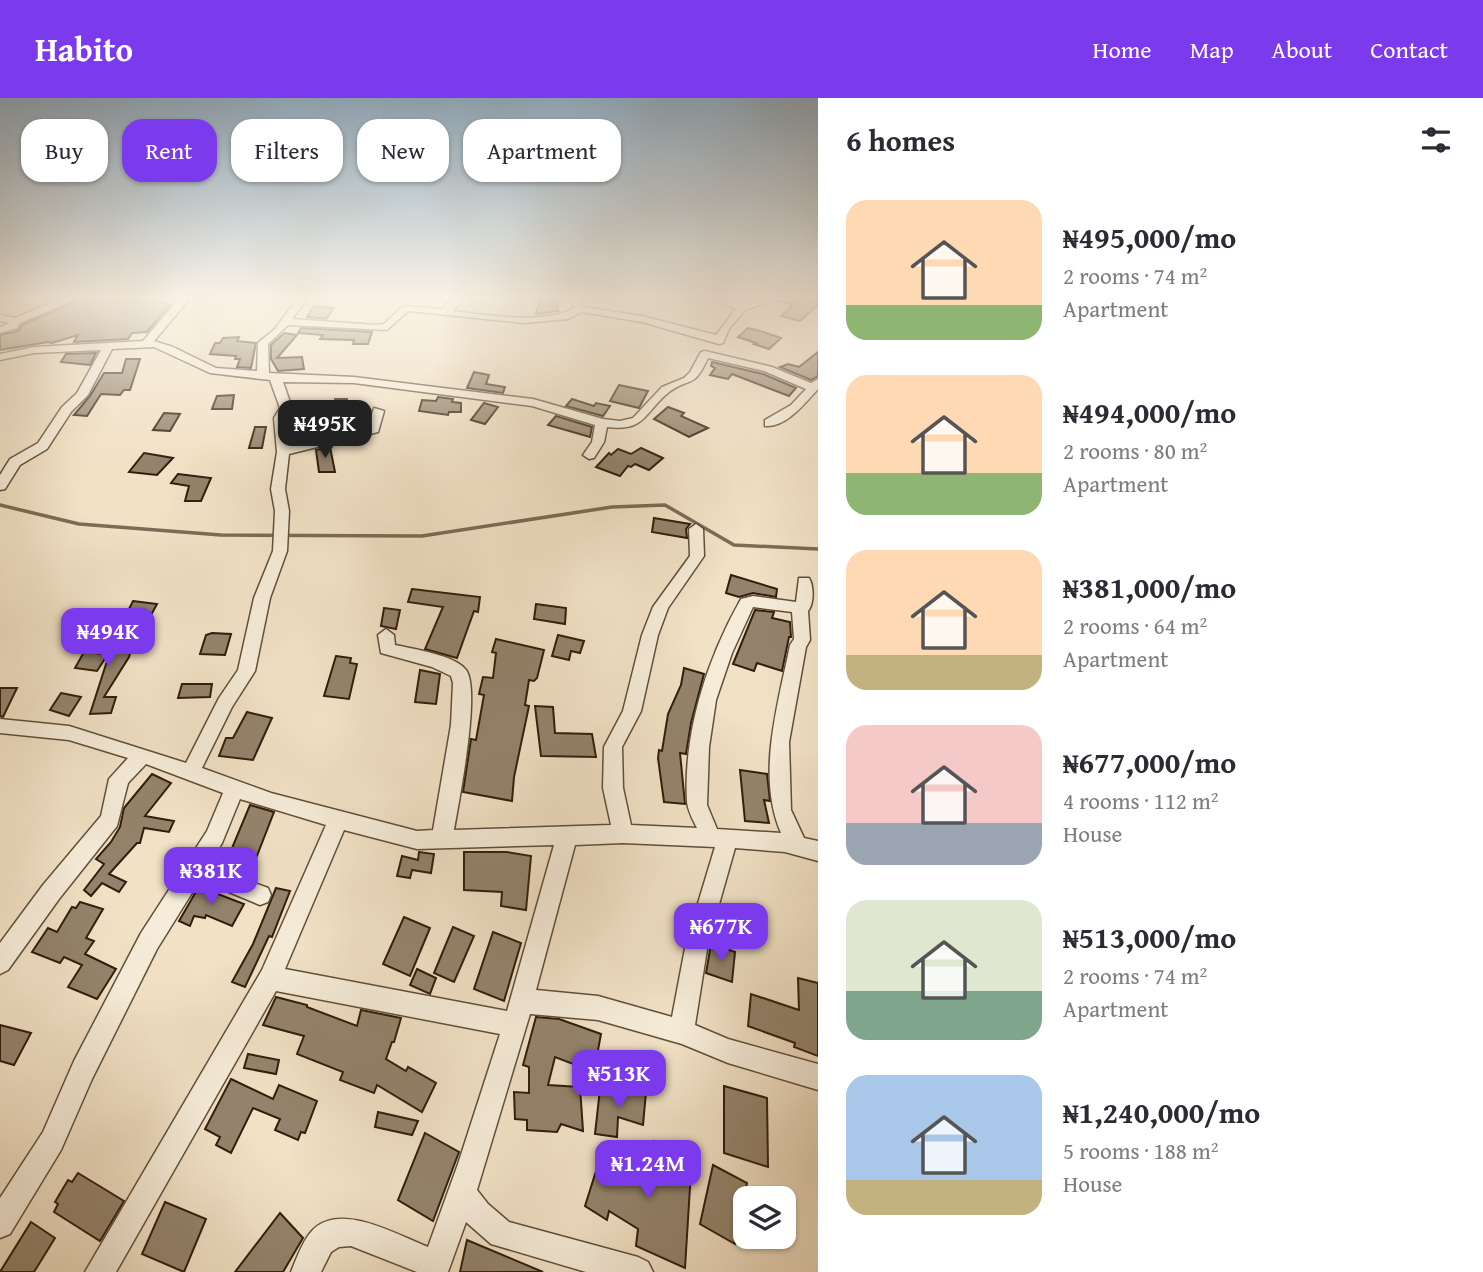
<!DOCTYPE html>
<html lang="en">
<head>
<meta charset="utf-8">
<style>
	:root { --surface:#fff; --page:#f7f7f7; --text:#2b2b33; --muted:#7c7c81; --accent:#7c3aed }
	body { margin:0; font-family:"Gentium Book Plus",serif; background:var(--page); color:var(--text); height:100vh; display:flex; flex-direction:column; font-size:26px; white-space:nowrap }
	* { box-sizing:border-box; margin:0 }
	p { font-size:23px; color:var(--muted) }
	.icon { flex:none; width:38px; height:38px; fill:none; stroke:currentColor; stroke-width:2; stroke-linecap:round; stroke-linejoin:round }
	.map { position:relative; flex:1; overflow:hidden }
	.details { display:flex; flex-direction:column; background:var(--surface); width:665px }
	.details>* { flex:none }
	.banner { position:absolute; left:21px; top:21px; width:665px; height:63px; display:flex; gap:14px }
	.buttons { position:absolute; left:733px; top:1088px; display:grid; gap:14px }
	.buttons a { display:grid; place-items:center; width:63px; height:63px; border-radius:14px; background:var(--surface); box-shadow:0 2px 5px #0004; font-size:35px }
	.price { position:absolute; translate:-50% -60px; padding:0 16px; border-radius:14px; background:var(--accent); color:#fff; font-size:23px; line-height:46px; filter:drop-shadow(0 2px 4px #0008) }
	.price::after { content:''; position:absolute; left:50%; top:42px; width:21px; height:16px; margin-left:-10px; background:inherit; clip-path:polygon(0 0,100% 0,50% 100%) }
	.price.on { background:#222; color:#fff }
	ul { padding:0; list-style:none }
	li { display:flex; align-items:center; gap:21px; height:175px; padding:0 28px }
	li span { display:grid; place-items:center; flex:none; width:196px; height:140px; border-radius:21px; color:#555 }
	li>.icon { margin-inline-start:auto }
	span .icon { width:84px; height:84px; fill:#fffc; stroke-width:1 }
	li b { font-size:30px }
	h2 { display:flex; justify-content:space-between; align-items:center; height:84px; padding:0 28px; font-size:30px }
	.tag { padding:0 24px; border-radius:21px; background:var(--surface); box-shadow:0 2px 5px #0004; font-size:24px; line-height:63px }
	.tag.on { background:var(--accent); color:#fff }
	header { display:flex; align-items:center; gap:42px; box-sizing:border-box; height:98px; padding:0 35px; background:var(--accent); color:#fff }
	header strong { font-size:33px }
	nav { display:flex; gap:38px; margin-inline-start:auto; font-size:24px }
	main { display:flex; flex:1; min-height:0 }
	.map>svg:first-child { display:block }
</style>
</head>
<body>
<header>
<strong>Habito</strong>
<nav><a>Home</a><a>Map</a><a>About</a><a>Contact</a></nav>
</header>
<main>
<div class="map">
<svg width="818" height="1174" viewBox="0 0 818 1174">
	<rect width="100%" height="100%" fill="#f1e1c5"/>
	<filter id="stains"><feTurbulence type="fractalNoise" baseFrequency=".00286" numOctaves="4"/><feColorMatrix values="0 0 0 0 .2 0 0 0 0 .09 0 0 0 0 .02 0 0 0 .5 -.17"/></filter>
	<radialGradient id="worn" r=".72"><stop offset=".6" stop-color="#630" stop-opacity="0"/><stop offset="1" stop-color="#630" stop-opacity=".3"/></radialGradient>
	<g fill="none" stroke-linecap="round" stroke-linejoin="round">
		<path stroke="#7c6b55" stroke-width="3.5" d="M0,407L79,426L221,437L422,438L612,409L665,407L734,447L818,451"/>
	</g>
	<g fill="#94836c" stroke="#301e0c" stroke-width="2">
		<path d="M149,198L170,207L147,234L132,235L128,241L74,244L78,237L52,245L48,244L0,252V237L18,233L22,227L85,199Z"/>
		<path d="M787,198H810L818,201V207L800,223L781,218L793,207L779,203Z"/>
		<path d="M540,201H557L558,213L536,216Z"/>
		<path d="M314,208L334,210L326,221L307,219Z"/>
		<path d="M301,230L372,234L368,246H353L354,242L320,241L323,237L298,235Z"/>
		<path d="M748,230L760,233L781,240L769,251L754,246L756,245L738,239Z"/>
		<path d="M284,235L297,237L277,260L302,259L304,271L278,273L271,261V247Z"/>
		<path d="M239,239L237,243L256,245L251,270L237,269L240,261H235L236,258L210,256L215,245H220L223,240Z"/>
		<path d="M818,254V278L811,282L780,269L788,266L799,269Z"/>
		<path d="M96,255L90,267L61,264L66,256Z"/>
		<path d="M126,261H140L130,292H124L120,297L101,296L87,318L74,317L90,298L104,275H122Z"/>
		<path d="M712,264L763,276L796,290L789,298L732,276L728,281L710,277L715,270L711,268Z"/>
		<path d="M474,274L489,277L486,286L505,289L503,295L467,290Z"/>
		<path d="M619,287L648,293L639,310L610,303Z"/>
		<path d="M234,297L232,311H212L217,298Z"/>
		<path d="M438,299L453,301L452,304L461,305V314H449L448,317L419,313L422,302L436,303Z"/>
		<path d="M335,301H347L346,325L337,326L338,333L300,341V325L304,305H335Z"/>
		<path d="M572,301L594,308L596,305L610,308L603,318L566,308Z"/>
		<path d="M484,305L498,309L485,326L471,322Z"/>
		<path d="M668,309L684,315L681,318L708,330L689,339L654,321Z"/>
		<path d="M164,315L180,316L170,333L153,332Z"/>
		<path d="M556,318L592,329L590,339L548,327Z"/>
		<path d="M255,329H266L262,350H249Z"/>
		<path d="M330,349L335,374H319L316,352Z"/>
		<path d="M641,350L663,360L649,372L635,366L631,369L628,368L620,378L596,369L609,355L611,357L618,351L631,356Z"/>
		<path d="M144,355L173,360L157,377L129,374Z"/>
		<path d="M178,376L211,380L201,403H185L189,388L171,385Z"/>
		<path d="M654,420L690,426L686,431L687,440L652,434Z"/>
		<path d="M731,477L777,491L776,499L753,495L739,499L726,495Z"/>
		<path d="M412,491L480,499L478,514L474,513L457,560L425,551L443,509L408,504Z"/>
		<path d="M133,503L157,506L151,517L127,515Z"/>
		<path d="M536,506L566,510L565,526L534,521Z"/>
		<path d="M384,510L400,512L396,531L381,528Z"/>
		<path d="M755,512L774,514L772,520L790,524L791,539H789L782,573L757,565L754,573L733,566Z"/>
		<path d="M212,535L231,536L225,557L200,556L206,537Z"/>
		<path d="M111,536H136L129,559L104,599H116L111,615L90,616L108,560L106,559L97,573L75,570L84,554L103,556Z"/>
		<path d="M558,537L584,543L580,555L571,553L569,562L552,558Z"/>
		<path d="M496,541L544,552L537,580L534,583L529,582L525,607L529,608L514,679L512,703L463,694L471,641L476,642L484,597L479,596L483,579L493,580L496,555L492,554Z"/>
		<path d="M336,558L351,560L350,565L357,566L349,601L324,598Z"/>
		<path d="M684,570L704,576L691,625L686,656L680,655L685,706L664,704L658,660L659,652L662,653L668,616L681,587Z"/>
		<path d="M420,572L440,576L436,606L415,604Z"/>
		<path d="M182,586H212L210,599L178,600Z"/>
		<path d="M0,590H17L3,619L0,618Z"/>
		<path d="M61,595L81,599L69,618L50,612Z"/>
		<path d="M535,608L553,609L555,635L592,636L596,659L541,658Z"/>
		<path d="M247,614L272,620L253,662L219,658L226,640H233Z"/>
		<path d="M740,672L767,676L770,703L764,702L769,725L745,723Z"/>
		<path d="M152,676L171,685L145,718L174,723L169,734L144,730L140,745H137L109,776L126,784L119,794L102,785L91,798L84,792L104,766L96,761L111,744L120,729L124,710Z"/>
		<path d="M250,707L274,714L253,768L227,762Z"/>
		<path d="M419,754L434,756L431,775L412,772L410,780L397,778L402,758L418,762Z"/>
		<path d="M464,754H507L531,758L526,812L501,808L502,794L464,792Z"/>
		<path d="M201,785L212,790L210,793L244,806L232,828L206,817L205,820L194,818L190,828L179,823Z"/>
		<path d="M276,790L290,793L272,839L269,838L245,889L232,884L253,846Z"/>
		<path d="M80,804L103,811L86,840L94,843L85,856L116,871L97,901L68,889L82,867L64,859L60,865L32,854L48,830L57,834L72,809L76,810Z"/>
		<path d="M404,819L430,830L410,878L383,866Z"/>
		<path d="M453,829L474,838L454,884L434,875Z"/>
		<path d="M493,834L521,845L504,903L474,891Z"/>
		<path d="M711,846L735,854L732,884L706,875Z"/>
		<path d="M417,871L436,880L430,896L410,887Z"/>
		<path d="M798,880L818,885V958L794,949L795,945L748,928L751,896L799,912Z"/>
		<path d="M276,899L307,907V909L357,928L361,912L401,920L394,944H392L386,961L406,973L408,969L436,985L422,1014L377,987L374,995L340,982L343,974L297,956L304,938L263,927Z"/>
		<path d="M536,919L559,921L601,936L594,974L555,959L548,987L580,989L583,1033L561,1026L557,1034L527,1032V1022L515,1021L514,994L529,995V969L523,967Z"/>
		<path d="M0,927L31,935L14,967L0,963Z"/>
		<path d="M248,956L279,962L276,976L244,970Z"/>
		<path d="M231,981L273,1001L279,987L317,1003L305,1035L301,1034L298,1042L275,1032L280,1021L253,1010L231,1055L216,1047L220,1039L205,1031Z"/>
		<path d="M724,988L767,1000L768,1069L724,1055Z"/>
		<path d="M600,991L646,994L643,1027L618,1019L617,1039L595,1036Z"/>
		<path d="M378,1014L418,1023L412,1037L375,1029Z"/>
		<path d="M425,1035L459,1054L433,1123L398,1102Z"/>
		<path d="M654,1043L692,1057L685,1170L636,1148L638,1131L609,1113L607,1122L585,1108L602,1054L650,1082Z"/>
		<path d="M713,1067L747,1085L735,1146L700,1126Z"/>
		<path d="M78,1075L124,1103L100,1143L54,1114L58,1106L55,1104L68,1082L72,1084Z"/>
		<path d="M165,1104L206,1121L184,1174L142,1156Z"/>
		<path d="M280,1115L303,1140L283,1174H235Z"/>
		<path d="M31,1124L55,1140L34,1174H0Z"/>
		<path d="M467,1142L543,1174H460Z"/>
	</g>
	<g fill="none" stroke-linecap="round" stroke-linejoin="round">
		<g stroke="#604f3a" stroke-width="3">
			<g id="minor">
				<path d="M68,198H83L20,225L17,230L0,235V229L10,225L0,223V217L15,220Z"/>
				<path d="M181,198H192L154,243L173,249L216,270L257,273L258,245L275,231L299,198H309L292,221L376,227L384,226L403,208L442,211L455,198H465L453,213C486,217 545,227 574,210L572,202L577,199L582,202L583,209L642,218L716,237L736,211L701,198H720L742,206L769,198H785L745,212L729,231L723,245L719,246L642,224L581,214L568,221L525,225L408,213L387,232L288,227L268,246L269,275L354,279L533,301L603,321L620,323L633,320L662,289L684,280L690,274L701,254L705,253L772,269L811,285L818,281V291C805,305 786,330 765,328V322L791,307L806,291L764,273L708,260C693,292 691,278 669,294C644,314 646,334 607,329L604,344L594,360L589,361L583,357L592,344L595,327L532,308L354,285L283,284L292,310L286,320L289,348L368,328L374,310L384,313L378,334L289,356L285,391L289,413L287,453L270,500L255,573L232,609L202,670L271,695L417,733L433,732L451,627L453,585L451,578L432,569L381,555L378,537L386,531L394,537L395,547C413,551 455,557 466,572C481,592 459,703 454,732L611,727L603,690L604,649L623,613L642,537L653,509L690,458L689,431L696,426L703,431L704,458L668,510L658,537L641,613L622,649L623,690L631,727L697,730C693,722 688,713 687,704C683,635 707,561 741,501L753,498L796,504L799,480H809C814,488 814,506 808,513L810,542L806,549L789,644L791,712L804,740L818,743V763L785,754L735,750L708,845L695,927L728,941L818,966V992L728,965L682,946L598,922L530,916L477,1092L488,1106L509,1124L638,1159L648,1164L653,1174H586L491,1146L466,1124L448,1174H417L351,1148L339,1149L331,1154L321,1174H291C296,1162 302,1144 311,1134C338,1102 397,1137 428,1149L458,1066L500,936L276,893L116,1174H85L262,872L326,727L240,701L222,745L210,765L228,775L268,790L271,797L268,804L260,807L200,782L157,851L92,981L61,1052L10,1136L0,1140V1100L43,1034L74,963L141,835L207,733L223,695L146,666L128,685L117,728L59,801L8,872L0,876V845L43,787L101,718L109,681L128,660L69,642L0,635V621L69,628L186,665L219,600L238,572L254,500L273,453L275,413L271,391L277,354L274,320L280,310L270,282L210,275L154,249L112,251L88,297L71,314L47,351L20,367L5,391L0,392V377L10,361L38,345L62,309L77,295L101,252L34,255L0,262V256L34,249L143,243ZM753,509L792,514L794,541L790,547C778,607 756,677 781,735L717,731L707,707L709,649L716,602L732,555ZM344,732L417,751L554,747L507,913L285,871ZM623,745L715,749L686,845L672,919L598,898L536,892L575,747Z"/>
			</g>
		</g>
		<use href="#minor" fill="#f6ecd9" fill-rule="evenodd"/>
	</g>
	<linearGradient id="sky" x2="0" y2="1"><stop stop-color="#91acc1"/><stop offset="0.55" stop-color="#f9f2e5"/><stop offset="1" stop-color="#f9f2e5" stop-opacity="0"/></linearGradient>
	<rect width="818" height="363" fill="url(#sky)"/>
	<rect width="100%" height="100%" filter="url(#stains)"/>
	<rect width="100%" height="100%" fill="url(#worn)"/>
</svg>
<div class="buttons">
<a><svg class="icon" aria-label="layers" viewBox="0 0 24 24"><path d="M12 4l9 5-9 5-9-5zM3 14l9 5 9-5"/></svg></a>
</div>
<b class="price on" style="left:325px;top:362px">₦495K</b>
<b class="price" style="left:108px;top:570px">₦494K</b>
<b class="price" style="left:211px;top:809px">₦381K</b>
<b class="price" style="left:721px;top:865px">₦677K</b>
<b class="price" style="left:619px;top:1012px">₦513K</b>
<b class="price" style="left:648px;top:1102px">₦1.24M</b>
<div class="banner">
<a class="tag">Buy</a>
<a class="tag on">Rent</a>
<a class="tag">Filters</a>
<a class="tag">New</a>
<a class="tag">Apartment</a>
</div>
</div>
<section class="details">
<h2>6 homes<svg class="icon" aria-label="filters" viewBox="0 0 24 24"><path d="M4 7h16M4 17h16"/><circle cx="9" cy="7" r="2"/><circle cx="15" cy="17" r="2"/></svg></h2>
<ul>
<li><span style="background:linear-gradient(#ffd9b3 75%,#8fb573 0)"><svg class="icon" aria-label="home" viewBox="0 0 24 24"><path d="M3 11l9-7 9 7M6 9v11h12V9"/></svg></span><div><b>₦495,000/mo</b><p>2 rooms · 74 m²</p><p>Apartment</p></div></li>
<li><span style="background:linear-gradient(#ffd9b3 70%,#8fb573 0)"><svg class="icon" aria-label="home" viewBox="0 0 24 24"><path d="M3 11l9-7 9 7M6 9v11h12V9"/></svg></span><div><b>₦494,000/mo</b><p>2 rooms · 80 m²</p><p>Apartment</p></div></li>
<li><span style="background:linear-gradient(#ffd9b3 75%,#c2b280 0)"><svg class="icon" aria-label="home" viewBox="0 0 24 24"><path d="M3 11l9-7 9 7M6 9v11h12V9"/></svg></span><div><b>₦381,000/mo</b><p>2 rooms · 64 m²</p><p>Apartment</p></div></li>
<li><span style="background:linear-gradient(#f6c9c9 70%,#9aa5b1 0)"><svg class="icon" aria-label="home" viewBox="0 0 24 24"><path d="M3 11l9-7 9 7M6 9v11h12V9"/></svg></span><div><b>₦677,000/mo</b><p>4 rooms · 112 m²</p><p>House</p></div></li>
<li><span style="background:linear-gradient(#dfe7d0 65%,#7fa58c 0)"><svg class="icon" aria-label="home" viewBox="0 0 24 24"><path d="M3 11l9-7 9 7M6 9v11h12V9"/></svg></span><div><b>₦513,000/mo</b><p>2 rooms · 74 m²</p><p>Apartment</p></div></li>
<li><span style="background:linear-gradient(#a9c7e8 75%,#c2b280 0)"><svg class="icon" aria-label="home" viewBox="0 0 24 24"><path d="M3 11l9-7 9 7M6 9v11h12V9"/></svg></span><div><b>₦1,240,000/mo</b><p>5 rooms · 188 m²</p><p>House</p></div></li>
</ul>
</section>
</main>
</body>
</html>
